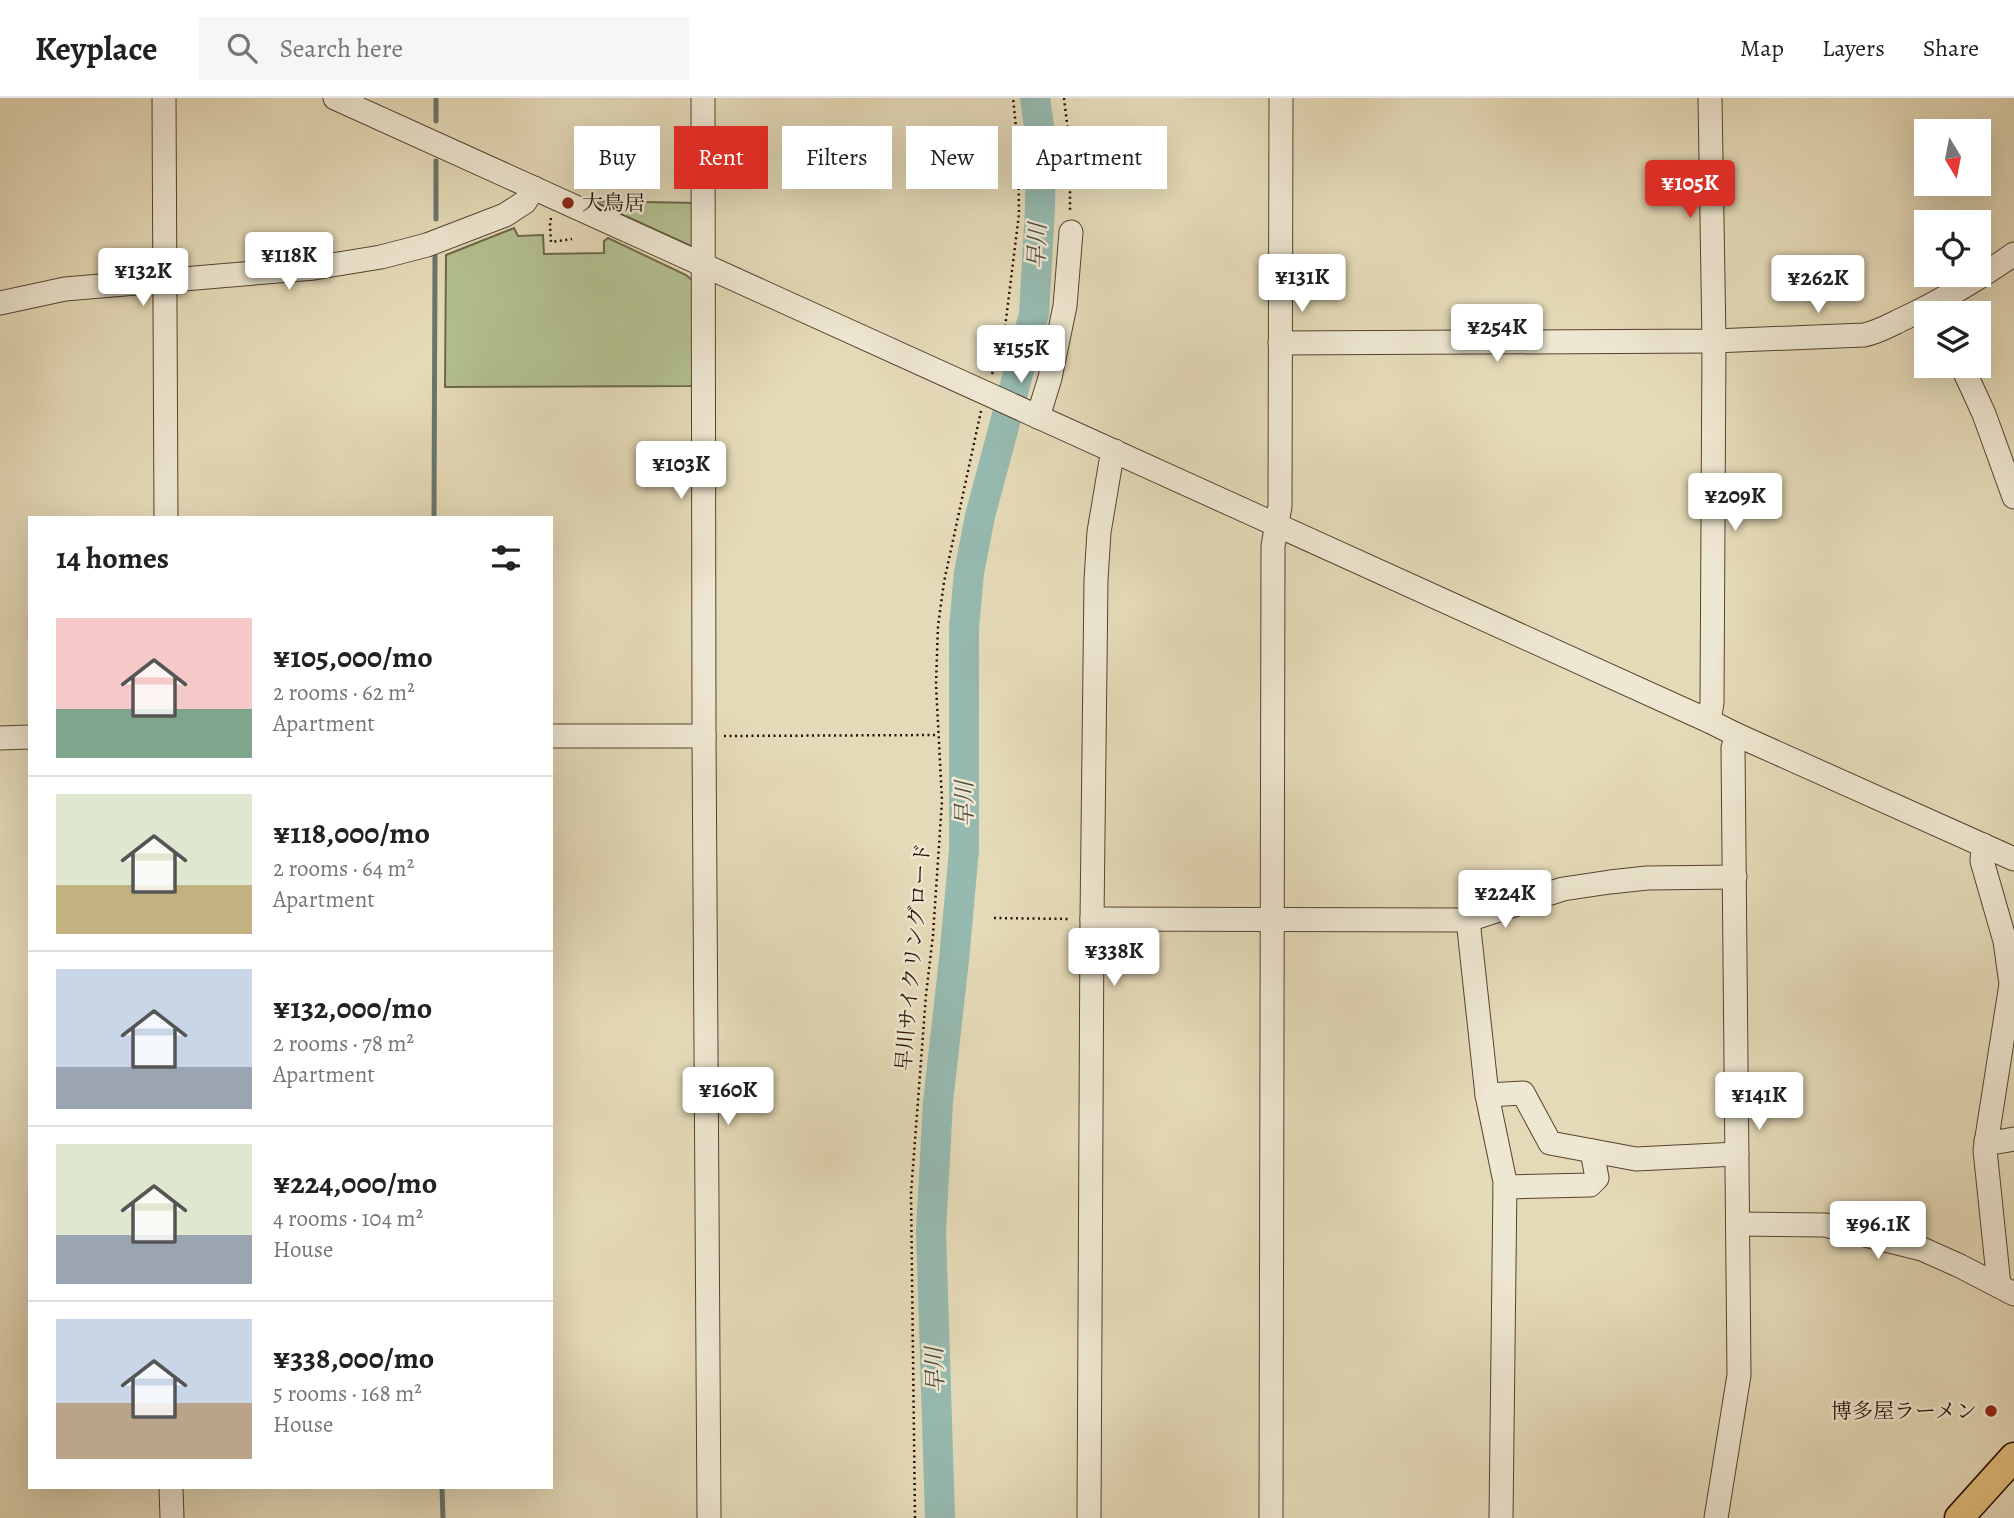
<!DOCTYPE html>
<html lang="en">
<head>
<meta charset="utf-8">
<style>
	:root { --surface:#fff; --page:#f6f6f6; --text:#222; --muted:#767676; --line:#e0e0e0; --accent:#d93025 }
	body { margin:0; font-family:Alegreya,"Noto Serif JP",serif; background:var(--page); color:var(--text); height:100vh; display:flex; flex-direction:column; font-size:26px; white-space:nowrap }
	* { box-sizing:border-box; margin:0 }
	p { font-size:23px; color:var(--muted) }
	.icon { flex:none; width:38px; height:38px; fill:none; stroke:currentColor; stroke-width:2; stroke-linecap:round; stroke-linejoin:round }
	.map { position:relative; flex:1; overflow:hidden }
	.details { position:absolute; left:28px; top:418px; width:525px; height:973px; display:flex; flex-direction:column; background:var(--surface); border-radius:0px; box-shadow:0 7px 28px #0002 }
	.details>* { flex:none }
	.top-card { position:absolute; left:574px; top:28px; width:665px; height:63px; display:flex; gap:14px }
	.needle { width:46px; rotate:170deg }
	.fabs { position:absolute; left:1914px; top:21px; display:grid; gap:14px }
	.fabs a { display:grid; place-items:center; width:77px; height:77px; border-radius:0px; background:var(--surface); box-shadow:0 7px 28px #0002; font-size:35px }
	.price { position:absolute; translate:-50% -60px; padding:0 16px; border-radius:7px; background:#fff; color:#222; font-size:23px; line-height:46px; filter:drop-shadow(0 2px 4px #0008) }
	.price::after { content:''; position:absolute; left:50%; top:42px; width:21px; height:16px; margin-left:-10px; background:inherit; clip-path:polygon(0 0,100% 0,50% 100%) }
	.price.on { background:var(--accent); color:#fff }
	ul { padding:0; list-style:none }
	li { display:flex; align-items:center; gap:21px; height:175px; padding:0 28px }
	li+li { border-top:2px solid var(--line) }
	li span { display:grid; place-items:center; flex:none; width:196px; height:140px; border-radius:0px; color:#555 }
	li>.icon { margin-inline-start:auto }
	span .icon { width:84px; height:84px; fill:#fffc; stroke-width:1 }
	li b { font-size:30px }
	h2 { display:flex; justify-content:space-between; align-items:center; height:84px; padding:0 28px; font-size:30px }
	.tag { padding:0 24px; border-radius:0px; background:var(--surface); box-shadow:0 7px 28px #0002; font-size:24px; line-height:63px }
	.tag.on { background:var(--accent); color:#fff }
	header { display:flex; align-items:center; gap:42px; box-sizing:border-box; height:98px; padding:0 35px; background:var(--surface); border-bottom:2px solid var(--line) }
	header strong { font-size:33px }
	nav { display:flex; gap:38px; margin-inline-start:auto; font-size:24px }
	.search { width:490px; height:63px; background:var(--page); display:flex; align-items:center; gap:18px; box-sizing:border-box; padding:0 24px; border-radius:0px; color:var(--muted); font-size:26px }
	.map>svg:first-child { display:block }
</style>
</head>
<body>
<header>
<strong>Keyplace</strong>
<div class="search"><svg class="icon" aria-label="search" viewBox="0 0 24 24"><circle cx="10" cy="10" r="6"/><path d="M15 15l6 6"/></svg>Search here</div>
<nav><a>Map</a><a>Layers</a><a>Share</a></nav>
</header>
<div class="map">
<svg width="2014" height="1420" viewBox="0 0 2014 1420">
	<rect width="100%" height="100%" fill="#e5dab8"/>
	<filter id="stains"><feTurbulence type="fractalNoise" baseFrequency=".00286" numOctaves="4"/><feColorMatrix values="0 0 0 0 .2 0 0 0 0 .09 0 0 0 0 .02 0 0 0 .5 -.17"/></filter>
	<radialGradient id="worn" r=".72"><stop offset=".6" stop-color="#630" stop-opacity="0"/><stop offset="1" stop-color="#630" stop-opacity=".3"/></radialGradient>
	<g fill="#b3c090" stroke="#6d6849" stroke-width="2">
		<path d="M595,103L697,105L693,149L595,104Z"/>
		<path d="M514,130L518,138L543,137L544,156L604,155V143L608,140L686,177L693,183L694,288L445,289L446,157Z"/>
	</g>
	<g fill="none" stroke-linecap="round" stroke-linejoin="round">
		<g stroke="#6a766a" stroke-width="5">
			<path d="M436,0V23"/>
			<path d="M436,63V121"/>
			<path d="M434,420L435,158"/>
			<path d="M442,1390L443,1420"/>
		</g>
		<path stroke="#96bab0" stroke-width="30" d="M940,1420L931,1132L938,1004L954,862L964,752V529L969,475L980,418L1034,216L1040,110L1041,43L1035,0"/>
		<g stroke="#564330" stroke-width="25">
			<g id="minor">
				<path d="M164,0L166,420"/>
				<path d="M335,0L1709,623L1737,637L2014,761"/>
				<path d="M703,0L704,638L709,1420"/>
				<path d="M0,205L65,191L314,170L381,159L427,147L505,117L525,104L534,90"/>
				<path d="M1280,245L1714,243L1864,237C1879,234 1892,226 1905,220C1943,202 1980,180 2014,156"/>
				<path d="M1962,268L1984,316L2014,399"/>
				<path d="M1038,319L1050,280L1065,208L1071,134"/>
				<path d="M1709,623L1712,605L1714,243L1710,0"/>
				<path d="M551,638H704"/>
				<path d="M0,640L30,639"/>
				<path d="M1983,747L1982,763L2005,843L2011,886L1985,1052L1999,1187"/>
				<path d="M1092,821L1468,822L1563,791L1610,784L1647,780L1735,779"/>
				<path d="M1468,822L1487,997L1505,1084L1501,1420"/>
				<path d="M1487,997L1523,995L1550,1045L1636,1061L1737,1056"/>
				<path d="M1986,1043L1997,1044L2014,1041"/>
				<path d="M1505,1089L1590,1087L1597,1080L1592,1053"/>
				<path d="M1738,1126L1825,1127L1922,1151L1960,1168L2014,1196"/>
				<path d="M171,1390L172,1420"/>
				<path d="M1089,1420L1092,821L1096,482L1099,434L1111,363L1115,353"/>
				<path d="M1271,1420L1273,448L1280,408L1281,0"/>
				<path d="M1716,1420L1739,1277L1733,650L1737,637"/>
			</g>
		</g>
		<g stroke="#271102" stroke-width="31">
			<path id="major" d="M1959,1420L2014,1359"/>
		</g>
		<g stroke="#271102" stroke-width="2.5" stroke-dasharray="2 3.5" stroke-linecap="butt">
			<path d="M1064,0L1070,50V114"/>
			<path d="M551,120L550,127L551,144L572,141"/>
			<path d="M992,276L1003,246L1019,116L1018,49L1013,0"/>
			<path d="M724,638L938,637"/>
			<path d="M994,820L1071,821"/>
			<path d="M915,1420L911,1095L926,897L933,837L942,703L936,586L938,528L944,484L981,313"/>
		</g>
		<use href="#minor" stroke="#eee7d1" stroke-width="23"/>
		<use href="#major" stroke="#e2bd7c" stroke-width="28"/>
	</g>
	<g fill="#8f2418" stroke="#eee7d1" stroke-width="2.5">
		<circle cx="568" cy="105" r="7"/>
		<circle cx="1991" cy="1313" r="7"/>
	</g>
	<g text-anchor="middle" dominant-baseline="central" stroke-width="5" stroke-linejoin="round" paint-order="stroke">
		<g font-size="21" fill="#271102" stroke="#eee7d1" text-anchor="start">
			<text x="582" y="105">大鳥居</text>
			<text x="1977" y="1313" text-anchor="end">博多屋ラーメン</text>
		</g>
		<g font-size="21" fill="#271102" stroke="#eee7d1">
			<text transform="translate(913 859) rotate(-85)">早川サイクリングロード</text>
		</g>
		<g font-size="23" font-style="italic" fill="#4e4c3f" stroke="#eee7d1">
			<text transform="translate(1037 148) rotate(-88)">早川</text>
			<text transform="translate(964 706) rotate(-90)">早川</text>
			<text transform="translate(935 1272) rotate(-92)">早川</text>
		</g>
	</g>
	<rect width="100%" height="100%" filter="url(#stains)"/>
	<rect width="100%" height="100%" fill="url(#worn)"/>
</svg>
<div class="fabs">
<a><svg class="needle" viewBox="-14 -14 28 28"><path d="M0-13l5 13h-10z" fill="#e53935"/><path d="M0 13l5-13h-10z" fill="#767676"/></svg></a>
<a><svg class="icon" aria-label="locate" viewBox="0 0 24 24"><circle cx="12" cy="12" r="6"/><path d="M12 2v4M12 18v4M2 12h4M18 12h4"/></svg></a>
<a><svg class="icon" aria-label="layers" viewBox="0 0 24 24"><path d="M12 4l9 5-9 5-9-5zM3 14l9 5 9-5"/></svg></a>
</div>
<b class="price on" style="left:1690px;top:122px">¥105K</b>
<b class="price" style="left:289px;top:194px">¥118K</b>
<b class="price" style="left:143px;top:210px">¥132K</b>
<b class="price" style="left:1302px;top:216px">¥131K</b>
<b class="price" style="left:1818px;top:217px">¥262K</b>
<b class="price" style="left:1497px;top:266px">¥254K</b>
<b class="price" style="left:1021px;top:287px">¥155K</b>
<b class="price" style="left:681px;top:403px">¥103K</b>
<b class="price" style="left:1735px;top:435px">¥209K</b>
<b class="price" style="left:1505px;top:832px">¥224K</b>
<b class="price" style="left:1114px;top:890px">¥338K</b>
<b class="price" style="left:728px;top:1029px">¥160K</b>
<b class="price" style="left:1759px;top:1034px">¥141K</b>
<b class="price" style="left:1878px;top:1163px">¥96.1K</b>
<div class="top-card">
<a class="tag">Buy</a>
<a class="tag on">Rent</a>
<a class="tag">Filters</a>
<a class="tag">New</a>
<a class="tag">Apartment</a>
</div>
<section class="details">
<h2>14 homes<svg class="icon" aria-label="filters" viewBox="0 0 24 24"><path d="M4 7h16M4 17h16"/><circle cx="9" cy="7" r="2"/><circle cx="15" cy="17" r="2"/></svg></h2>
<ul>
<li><span style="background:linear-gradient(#f6c9c9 65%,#7fa58c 0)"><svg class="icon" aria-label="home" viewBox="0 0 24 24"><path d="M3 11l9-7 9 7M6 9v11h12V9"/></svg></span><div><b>¥105,000/mo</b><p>2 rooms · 62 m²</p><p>Apartment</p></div></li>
<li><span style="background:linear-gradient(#dfe7d0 65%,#c2b280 0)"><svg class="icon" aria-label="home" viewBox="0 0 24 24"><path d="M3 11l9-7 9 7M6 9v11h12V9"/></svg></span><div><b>¥118,000/mo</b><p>2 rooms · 64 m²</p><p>Apartment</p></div></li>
<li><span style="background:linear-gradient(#c9d6e8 70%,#9aa5b1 0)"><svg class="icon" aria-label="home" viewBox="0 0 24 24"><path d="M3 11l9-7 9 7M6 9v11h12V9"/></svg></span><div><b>¥132,000/mo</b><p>2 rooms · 78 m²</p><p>Apartment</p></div></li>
<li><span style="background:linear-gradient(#dfe7d0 65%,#9aa5b1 0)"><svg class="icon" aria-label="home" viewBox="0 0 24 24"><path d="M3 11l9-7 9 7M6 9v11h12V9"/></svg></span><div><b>¥224,000/mo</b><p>4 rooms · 104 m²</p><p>House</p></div></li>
<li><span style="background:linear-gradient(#c9d6e8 60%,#b9a48a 0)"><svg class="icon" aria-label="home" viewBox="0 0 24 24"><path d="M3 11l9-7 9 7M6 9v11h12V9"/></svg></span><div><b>¥338,000/mo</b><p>5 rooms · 168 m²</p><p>House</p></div></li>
</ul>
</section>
</div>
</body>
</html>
